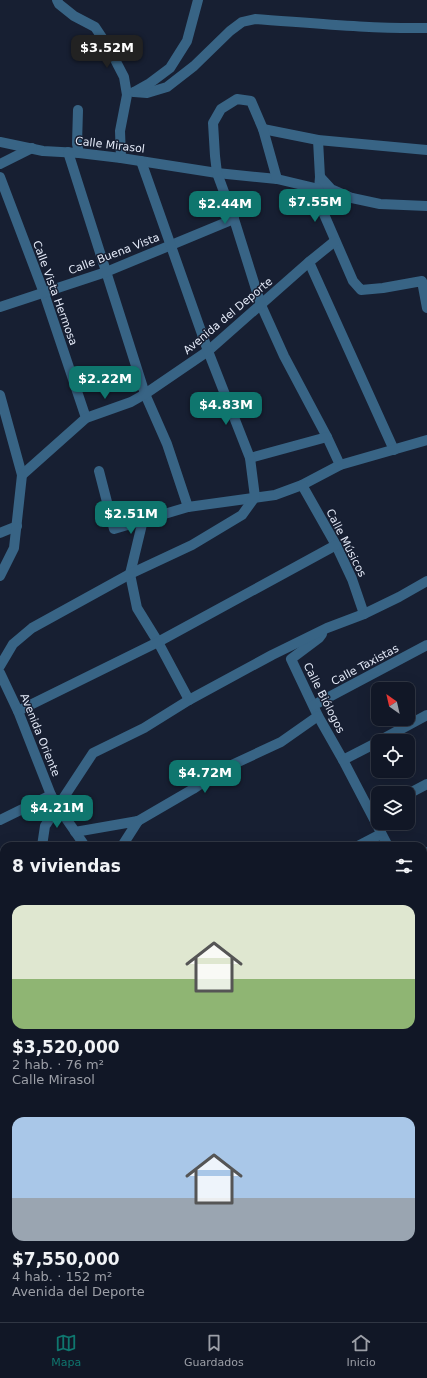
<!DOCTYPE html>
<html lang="es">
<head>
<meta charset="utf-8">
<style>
	:root { --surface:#111726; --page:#1a202e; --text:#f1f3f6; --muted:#9c9fa7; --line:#303643; --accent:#0f766e }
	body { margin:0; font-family:"DejaVu Sans",sans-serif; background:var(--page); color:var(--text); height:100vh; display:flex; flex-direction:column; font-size:15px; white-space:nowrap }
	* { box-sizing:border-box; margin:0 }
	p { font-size:13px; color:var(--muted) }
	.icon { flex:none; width:22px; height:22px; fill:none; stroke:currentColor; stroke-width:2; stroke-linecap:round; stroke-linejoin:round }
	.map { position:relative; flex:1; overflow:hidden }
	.details { position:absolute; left:0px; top:842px; width:427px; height:480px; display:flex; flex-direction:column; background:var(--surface); border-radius:12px 12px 0 0; box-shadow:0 4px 16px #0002,0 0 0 1px var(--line) }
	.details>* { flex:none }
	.needle { width:26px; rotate:326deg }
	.buttons { position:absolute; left:371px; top:682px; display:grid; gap:8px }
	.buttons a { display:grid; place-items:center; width:44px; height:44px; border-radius:8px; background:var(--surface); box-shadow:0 4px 16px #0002,0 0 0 1px var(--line); font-size:20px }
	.price { position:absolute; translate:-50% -34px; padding:0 9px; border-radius:8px; background:var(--accent); color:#fff; font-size:13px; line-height:26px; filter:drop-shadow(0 1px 2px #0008) }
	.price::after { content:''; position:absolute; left:50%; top:24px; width:12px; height:9px; margin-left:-6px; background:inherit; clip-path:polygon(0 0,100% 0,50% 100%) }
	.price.on { background:#222; color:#fff }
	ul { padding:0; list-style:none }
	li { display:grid; align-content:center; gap:8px; height:212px; padding:0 12px }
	li span { display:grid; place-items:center; height:124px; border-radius:12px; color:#555 }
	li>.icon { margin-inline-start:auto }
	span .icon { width:72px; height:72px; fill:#fffc; stroke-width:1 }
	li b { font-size:17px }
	h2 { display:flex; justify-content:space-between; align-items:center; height:48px; padding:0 12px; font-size:17px }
	.menu { display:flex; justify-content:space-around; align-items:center; height:56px; border-top:1px solid var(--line); background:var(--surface); font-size:11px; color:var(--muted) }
	.menu a { display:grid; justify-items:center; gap:2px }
	.menu .on { color:var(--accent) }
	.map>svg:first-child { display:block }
</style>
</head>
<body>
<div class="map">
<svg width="427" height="1322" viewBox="0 0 427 1322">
	<rect width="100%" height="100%" fill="#171f32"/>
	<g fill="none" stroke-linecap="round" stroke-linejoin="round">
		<g stroke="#386485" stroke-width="10">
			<path d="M57,0L59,4L74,16L95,27L109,48L124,77L127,95L120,131L121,158"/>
			<path d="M134,92L147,93L167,87L194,66L230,31L242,22L255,19C312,23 369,29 427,28"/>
			<path d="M134,92L150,83L170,68L187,41L198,0"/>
			<path d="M78,110L77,144L79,153"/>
			<path d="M263,129L318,140L427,150"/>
			<path d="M318,140L320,177L319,189L323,212L353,281L361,290L383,288L422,281L427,308"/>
			<path d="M0,142L43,151L79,153L121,158L217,173L277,179L319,189"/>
			<path d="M68,152L145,394L167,444L188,507"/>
			<path d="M0,164L32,148"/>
			<path d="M0,177L44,293L86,418"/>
			<path d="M320,177L331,189L352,198L380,204L427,206"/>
			<path d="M277,179L263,129L251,101L237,99L221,109L213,123L215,156L217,173L234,219L261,305L284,356L327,437L340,465"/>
			<path d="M309,262L394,450"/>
			<path d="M0,307L106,272L234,219"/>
			<path d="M0,395L22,475"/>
			<path d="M250,458L327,437"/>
			<path d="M99,471L114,529L188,507L275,495L302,485L340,465L427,440"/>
			<path d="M302,485L336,545L352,579L364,614"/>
			<path d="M143,520L130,574L137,608L158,642L189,700"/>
			<path d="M0,533L17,526"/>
			<path d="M0,576L14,548L22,475L86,418L131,402L145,394L208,351L309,262L335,241"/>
			<path d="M322,634L319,638L291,659L318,716L343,760L388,846"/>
			<path d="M0,666L13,644L32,628L130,574L192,545L242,515L255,497L250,458L208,351L141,161"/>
			<path d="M0,673L18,711L51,795L58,807L85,846"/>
			<path d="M314,705L427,645"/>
			<path d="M18,711L158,642L336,545"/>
			<path d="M379,741L427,715"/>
			<path d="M343,760L378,742"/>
			<path d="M408,794L427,784"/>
			<path d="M0,820L51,795"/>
			<path d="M75,832L138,821L193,789L221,770L281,742L318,716"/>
			<path d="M42,846L45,826L93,753L144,728L189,700L272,655L327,628L364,614L399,597L427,581"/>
			<path d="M122,846L138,821"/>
			<path d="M358,846L381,834"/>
			<path d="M423,854L427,852"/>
			<path d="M423,914L427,921"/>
			<path d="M423,989L427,987"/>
			<path d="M0,1000L4,998"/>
			<path d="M0,1041L4,1047"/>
			<path d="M423,1060L427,1058"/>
			<path d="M0,1123L4,1121"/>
			<path d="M423,1129L427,1127"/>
			<path d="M0,1148L4,1147"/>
			<path d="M424,1208L427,1213"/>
			<path d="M0,1216L4,1215"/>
			<path d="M0,1238L4,1237"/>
			<path d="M423,1293L427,1291"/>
			<path d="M0,1305L5,1322"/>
			<path d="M91,1318L92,1322"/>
			<path d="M125,1318V1322"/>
			<path d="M192,1318V1322"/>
			<path d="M324,1318L326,1322"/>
			<path d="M348,1318L350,1322"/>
			<path d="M262,1322L263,1318"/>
		</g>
	</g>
	<g text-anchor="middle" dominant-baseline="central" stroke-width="3" stroke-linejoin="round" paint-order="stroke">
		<g font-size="11" fill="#e4eaf8" stroke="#171f32">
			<text transform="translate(110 145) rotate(7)">Calle Mirasol</text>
			<text transform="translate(114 254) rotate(-21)">Calle Buena Vista</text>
			<text transform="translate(55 293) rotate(70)">Calle Vista Hermosa</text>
			<text transform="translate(228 316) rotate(-40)">Avenida del Deporte</text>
			<text transform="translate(346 543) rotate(63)">Calle Músicos</text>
			<text transform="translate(365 665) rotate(-28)">Calle Taxistas</text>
			<text transform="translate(324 698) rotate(63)">Calle Biólogos</text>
			<text transform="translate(40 735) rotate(68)">Avenida Oriente</text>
		</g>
	</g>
</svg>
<div class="buttons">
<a><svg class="needle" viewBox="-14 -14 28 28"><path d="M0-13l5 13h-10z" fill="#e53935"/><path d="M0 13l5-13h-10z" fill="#9c9fa7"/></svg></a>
<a><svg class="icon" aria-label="locate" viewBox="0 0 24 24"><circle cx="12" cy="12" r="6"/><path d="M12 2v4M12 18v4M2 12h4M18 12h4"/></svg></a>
<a><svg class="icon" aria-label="layers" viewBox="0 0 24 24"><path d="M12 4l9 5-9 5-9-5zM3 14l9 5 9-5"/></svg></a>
</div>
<b class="price on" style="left:107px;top:69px">$3.52M</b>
<b class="price" style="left:315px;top:223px">$7.55M</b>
<b class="price" style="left:225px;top:225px">$2.44M</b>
<b class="price" style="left:105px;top:400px">$2.22M</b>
<b class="price" style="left:226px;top:426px">$4.83M</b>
<b class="price" style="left:131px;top:535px">$2.51M</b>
<b class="price" style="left:205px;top:794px">$4.72M</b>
<b class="price" style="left:57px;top:829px">$4.21M</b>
<section class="details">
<h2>8 viviendas<svg class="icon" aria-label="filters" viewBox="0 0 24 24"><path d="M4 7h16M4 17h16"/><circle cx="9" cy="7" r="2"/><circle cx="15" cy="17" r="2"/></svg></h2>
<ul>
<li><span style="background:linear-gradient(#dfe7d0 60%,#8fb573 0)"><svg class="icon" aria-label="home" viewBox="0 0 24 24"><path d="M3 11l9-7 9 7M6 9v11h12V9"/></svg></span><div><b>$3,520,000</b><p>2 hab. · 76 m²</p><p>Calle Mirasol</p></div></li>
<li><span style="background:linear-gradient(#a9c7e8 65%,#9aa5b1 0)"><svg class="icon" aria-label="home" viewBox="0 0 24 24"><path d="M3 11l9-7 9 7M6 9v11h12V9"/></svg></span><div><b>$7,550,000</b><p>4 hab. · 152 m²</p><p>Avenida del Deporte</p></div></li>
</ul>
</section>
</div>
<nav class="menu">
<a class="on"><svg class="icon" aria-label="map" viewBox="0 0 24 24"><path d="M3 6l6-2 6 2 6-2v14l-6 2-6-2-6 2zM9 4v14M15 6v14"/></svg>Mapa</a>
<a><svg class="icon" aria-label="saved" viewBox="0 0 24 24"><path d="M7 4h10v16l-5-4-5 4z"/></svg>Guardados</a>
<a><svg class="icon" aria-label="home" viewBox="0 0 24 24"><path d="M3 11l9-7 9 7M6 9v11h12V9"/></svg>Inicio</a>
</nav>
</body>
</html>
